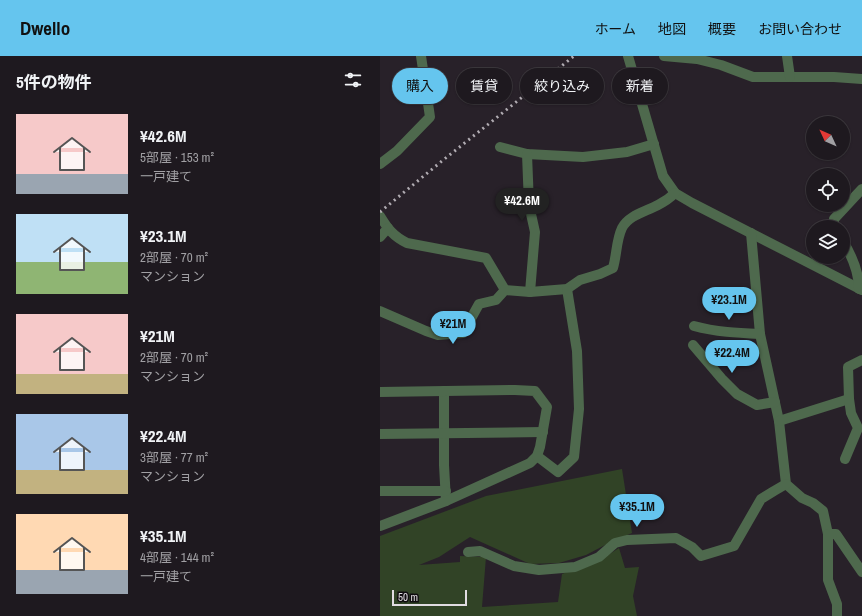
<!DOCTYPE html>
<html lang="ja">
<head>
<meta charset="utf-8">
<style>
	:root { --surface:#1e191f; --page:#262228; --text:#f1f3f6; --muted:#a1a0a4; --line:#3c383d; --accent:#65c5ee }
	body { margin:0; font-family:"Archivo Narrow","Noto Sans JP",sans-serif; background:var(--page); color:var(--text); height:100vh; display:flex; flex-direction:column; font-size:15px; white-space:nowrap }
	* { box-sizing:border-box; margin:0 }
	p { font-size:13px; color:var(--muted) }
	.icon { flex:none; width:22px; height:22px; fill:none; stroke:currentColor; stroke-width:2; stroke-linecap:round; stroke-linejoin:round }
	.map { position:relative; flex:1; overflow:hidden }
	.side { display:flex; flex-direction:column; background:var(--surface); width:380px }
	.side>* { flex:none }
	.top-card { position:absolute; left:12px; top:12px; width:380px; height:36px; display:flex; gap:8px }
	.needle { width:26px; rotate:314deg }
	.tools { position:absolute; left:426px; top:60px; display:grid; gap:8px }
	.tools a { display:grid; place-items:center; width:44px; height:44px; border-radius:50%; background:var(--surface); box-shadow:0 1px 3px #0004,0 0 0 1px var(--line); font-size:20px }
	.scale { position:absolute; left:12px; bottom:10px; width:75px; box-sizing:border-box; padding-left:4px; border:2px solid #e1dce2; border-top:0; font-size:11px; line-height:14px; white-space:nowrap; color:#e1dce2; -webkit-text-stroke:3px #0f0c0f; paint-order:stroke }
	.price { position:absolute; translate:-50% -34px; padding:0 9px; border-radius:14px; background:var(--accent); color:#111; font-size:13px; line-height:26px; filter:drop-shadow(0 1px 2px #0008) }
	.price::after { content:''; position:absolute; left:50%; top:24px; width:12px; height:9px; margin-left:-6px; background:inherit; clip-path:polygon(0 0,100% 0,50% 100%) }
	.price.active { background:#222; color:#fff }
	ul { padding:0; list-style:none }
	li { display:flex; align-items:center; gap:12px; height:100px; padding:0 16px }
	li span { display:grid; place-items:center; flex:none; width:112px; height:80px; border-radius:0px; color:#555 }
	li>.icon { margin-inline-start:auto }
	span .icon { width:48px; height:48px; fill:#fffc; stroke-width:1 }
	li b { font-size:17px }
	h2 { display:flex; justify-content:space-between; align-items:center; height:48px; padding:0 16px; font-size:17px }
	.tag { padding:0 14px; border-radius:18px; background:var(--surface); box-shadow:0 1px 3px #0004,0 0 0 1px var(--line); font-size:14px; line-height:36px }
	.tag.active { background:var(--accent); color:#111 }
	header { display:flex; align-items:center; gap:24px; box-sizing:border-box; height:56px; padding:0 20px; background:var(--accent); color:#111 }
	header strong { font-size:19px }
	nav { display:flex; gap:22px; margin-inline-start:auto; font-size:14px }
	main { display:flex; flex:1; min-height:0 }
	.map>svg:first-child { display:block }
</style>
</head>
<body>
<header>
<strong>Dwello</strong>
<nav><a>ホーム</a><a>地図</a><a>概要</a><a>お問い合わせ</a></nav>
</header>
<main>
<section class="side">
<h2>5件の物件<svg class="icon" aria-label="filters" viewBox="0 0 24 24"><path d="M4 7h16M4 17h16"/><circle cx="9" cy="7" r="2"/><circle cx="15" cy="17" r="2"/></svg></h2>
<ul>
<li><span style="background:linear-gradient(#f6c9c9 75%,#9aa5b1 0)"><svg class="icon" aria-label="home" viewBox="0 0 24 24"><path d="M3 11l9-7 9 7M6 9v11h12V9"/></svg></span><div><b>¥42.6M</b><p>5部屋 · 153 m²</p><p>一戸建て</p></div></li>
<li><span style="background:linear-gradient(#bfe0f5 60%,#8fb573 0)"><svg class="icon" aria-label="home" viewBox="0 0 24 24"><path d="M3 11l9-7 9 7M6 9v11h12V9"/></svg></span><div><b>¥23.1M</b><p>2部屋 · 70 m²</p><p>マンション</p></div></li>
<li><span style="background:linear-gradient(#f6c9c9 75%,#c2b280 0)"><svg class="icon" aria-label="home" viewBox="0 0 24 24"><path d="M3 11l9-7 9 7M6 9v11h12V9"/></svg></span><div><b>¥21M</b><p>2部屋 · 70 m²</p><p>マンション</p></div></li>
<li><span style="background:linear-gradient(#a9c7e8 70%,#c2b280 0)"><svg class="icon" aria-label="home" viewBox="0 0 24 24"><path d="M3 11l9-7 9 7M6 9v11h12V9"/></svg></span><div><b>¥22.4M</b><p>3部屋 · 77 m²</p><p>マンション</p></div></li>
<li><span style="background:linear-gradient(#ffd9b3 70%,#9aa5b1 0)"><svg class="icon" aria-label="home" viewBox="0 0 24 24"><path d="M3 11l9-7 9 7M6 9v11h12V9"/></svg></span><div><b>¥35.1M</b><p>4部屋 · 144 m²</p><p>一戸建て</p></div></li>
</ul>
</section>
<div class="map">
<svg width="482" height="560" viewBox="0 0 482 560">
	<rect width="100%" height="100%" fill="#282129"/>
	<path fill="#314326" d="M242,413L252,477L227,488L206,499L179,507L150,508L90,481L59,501L39,509L80,506V500L106,501L102,551L178,546L182,518L228,499L239,492L245,512L259,511L253,540L257,560H0V480L106,440Z"/>
	<g fill="none" stroke-linecap="round" stroke-linejoin="round">
		<g stroke="#4e694d" stroke-width="10">
			<path d="M248,0L283,120L295,137L312,147L482,234"/>
			<path d="M284,0L317,3L341,9L373,21H454L482,23"/>
			<path d="M407,0L410,21"/>
			<path d="M120,91L147,98L203,101L247,96L274,88"/>
			<path d="M147,98L149,149L155,176L150,236"/>
			<path d="M0,108L17,95L50,61L41,0"/>
			<path d="M0,160C8,173 13,180 27,187L106,202L125,234"/>
			<path d="M454,171V163L482,133"/>
			<path d="M371,177L380,278L399,365L406,428L422,442L433,447L443,455L448,478"/>
			<path d="M0,181L8,172"/>
			<path d="M463,185C472,200 479,216 479,233"/>
			<path d="M0,255L46,275L58,279L83,277L99,248L116,244L125,234L150,236L187,233L200,224L220,218L233,212C237,198 236,185 242,172C249,159 265,156 278,149C284,146 290,142 295,137"/>
			<path d="M314,270C336,276 358,277 380,278"/>
			<path d="M313,289L342,323L357,338L377,349L395,346"/>
			<path d="M64,335V409L66,445"/>
			<path d="M0,336L135,334L155,335L167,351L160,391L157,400L150,407L66,445L0,470"/>
			<path d="M399,365L469,343"/>
			<path d="M0,378L163,376"/>
			<path d="M157,400L178,416L194,401L199,353L197,295L187,233"/>
			<path d="M465,403L478,372L471,357L469,343L468,311L482,304"/>
			<path d="M0,435H66"/>
			<path d="M88,496L100,495L134,510L159,514L195,511L219,501L235,487L247,484L296,482L312,491L321,500L354,490L381,443L394,435L406,428"/>
			<path d="M457,560V548L448,524V478H456L482,516"/>
		</g>
		<path stroke="#b1acb2" stroke-width="3" stroke-dasharray="2 4" stroke-linecap="butt" d="M0,156L62,105L194,0"/>
	</g>
</svg>
<div class="tools">
<a><svg class="needle" viewBox="-14 -14 28 28"><path d="M0-13l5 13h-10z" fill="#e53935"/><path d="M0 13l5-13h-10z" fill="#a1a0a4"/></svg></a>
<a><svg class="icon" aria-label="locate" viewBox="0 0 24 24"><circle cx="12" cy="12" r="6"/><path d="M12 2v4M12 18v4M2 12h4M18 12h4"/></svg></a>
<a><svg class="icon" aria-label="layers" viewBox="0 0 24 24"><path d="M12 4l9 5-9 5-9-5zM3 14l9 5 9-5"/></svg></a>
</div>
<div class="scale">50 m</div>
<b class="price active" style="left:142px;top:166px">¥42.6M</b>
<b class="price" style="left:349px;top:265px">¥23.1M</b>
<b class="price" style="left:73px;top:289px">¥21M</b>
<b class="price" style="left:352px;top:318px">¥22.4M</b>
<b class="price" style="left:257px;top:472px">¥35.1M</b>
<div class="top-card">
<a class="tag active">購入</a>
<a class="tag">賃貸</a>
<a class="tag">絞り込み</a>
<a class="tag">新着</a>
</div>
</div>
</main>
</body>
</html>
